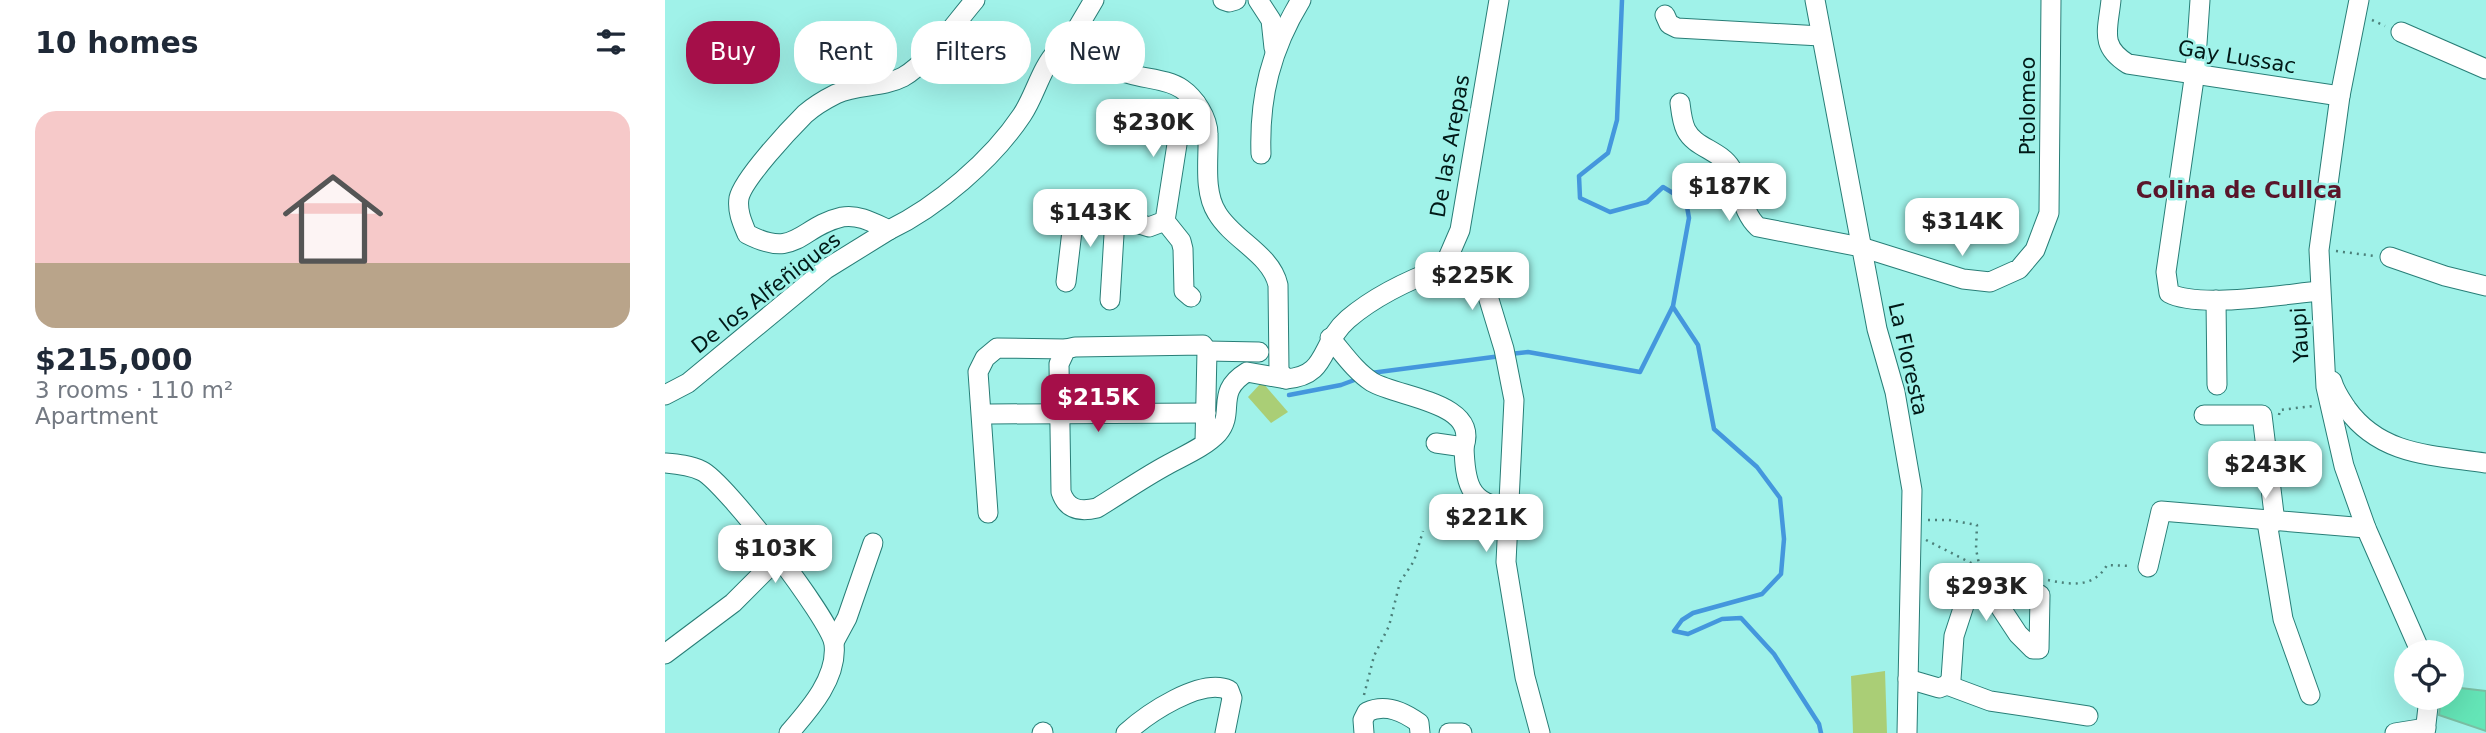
<!DOCTYPE html>
<html lang="en">
<head>
<meta charset="utf-8">
<style>
	:root { --surface:#fff; --page:#f2f2f3; --text:#1f2937; --muted:#747a83; --line:#e0e1e3; --accent:#a50f49 }
	body { margin:0; font-family:"DejaVu Sans",sans-serif; background:var(--page); color:var(--text); height:100vh; display:flex; flex-direction:column; font-size:26px; white-space:nowrap }
	* { box-sizing:border-box; margin:0 }
	p { font-size:23px; color:var(--muted) }
	.icon { flex:none; width:38px; height:38px; fill:none; stroke:currentColor; stroke-width:2; stroke-linecap:round; stroke-linejoin:round }
	.map { position:relative; flex:1; overflow:hidden }
	.side { display:flex; flex-direction:column; background:var(--surface); width:665px }
	.side>* { flex:none }
	.guide { position:absolute; left:21px; top:21px; width:665px; height:63px; display:flex; gap:14px }
	.tools { position:absolute; left:1729px; top:640px; display:grid; gap:14px }
	.tools a { display:grid; place-items:center; width:70px; height:70px; border-radius:50%; background:var(--surface); box-shadow:0 7px 28px #0002; font-size:35px }
	.price { position:absolute; translate:-50% -60px; padding:0 16px; border-radius:14px; background:#fff; color:#222; font-size:23px; line-height:46px; filter:drop-shadow(0 2px 4px #0008) }
	.price::after { content:''; position:absolute; left:50%; top:42px; width:21px; height:16px; margin-left:-10px; background:inherit; clip-path:polygon(0 0,100% 0,50% 100%) }
	.price.on { background:var(--accent); color:#fff }
	ul { padding:0; list-style:none }
	li { display:grid; align-content:center; gap:14px; height:371px; padding:0 35px }
	li+li { border-top:2px solid var(--line) }
	li span { display:grid; place-items:center; height:217px; border-radius:21px; color:#555 }
	li>.icon { margin-inline-start:auto }
	span .icon { width:126px; height:126px; fill:#fffc; stroke-width:1 }
	li b { font-size:30px }
	h2 { display:flex; justify-content:space-between; align-items:center; height:84px; padding:0 35px; font-size:30px }
	.chip { padding:0 24px; border-radius:28px; background:var(--surface); box-shadow:0 7px 28px #0002; font-size:24px; line-height:63px }
	.chip.on { background:var(--accent); color:#fff }
	main { display:flex; flex:1; min-height:0 }
	.map>svg:first-child { display:block }
</style>
</head>
<body>
<main>
<section class="side">
<h2>10 homes<svg class="icon" aria-label="filters" viewBox="0 0 24 24"><path d="M4 7h16M4 17h16"/><circle cx="9" cy="7" r="2"/><circle cx="15" cy="17" r="2"/></svg></h2>
<ul>
<li><span style="background:linear-gradient(#f6c9c9 70%,#b9a48a 0)"><svg class="icon" aria-label="home" viewBox="0 0 24 24"><path d="M3 11l9-7 9 7M6 9v11h12V9"/></svg></span><div><b>$215,000</b><p>3 rooms · 110 m²</p><p>Apartment</p></div></li>
</ul>
</section>
<div class="map">
<svg width="1821" height="733" viewBox="0 0 1821 733">
	<rect width="100%" height="100%" fill="#a0f2e9"/>
	<g fill="#aace76">
		<path d="M597,382L623,412L606,423L583,397Z"/>
		<path d="M1220,671L1222,733H1188L1186,676Z"/>
	</g>
	<g fill="none" stroke-linecap="round" stroke-linejoin="round">
		<g stroke="#4497dd" stroke-width="4.5">
			<path d="M1008,307L1033,345L1049,429L1092,467L1115,498L1119,539L1116,574L1097,594L1028,613L1017,620L1009,631L1023,634L1057,619L1076,618L1109,654L1154,724L1156,733"/>
			<path d="M845,354L863,352L975,372L1008,306L1024,218L1021,201L998,187L982,202L945,212L915,198L914,176L943,153L952,120L957,0"/>
			<path d="M706,373L836,356"/>
			<path d="M624,395L676,385L692,379"/>
		</g>
	</g>
	<path fill="#64e5b7" stroke="#7abfa3" stroke-width="2" d="M1787,687L1821,691V731L1774,715L1776,698H1787Z"/>
	<g fill="none" stroke-linecap="round" stroke-linejoin="round">
		<g stroke="#287e77" stroke-width="21">
			<g id="minor">
				<path d="M558,0L564,2L571,0"/>
				<path d="M593,0L606,20L609,48"/>
				<path d="M1150,0L1212,329L1230,392L1247,490L1242,733"/>
				<path d="M1446,0C1443,30 1434,46 1463,64L1675,96"/>
				<path d="M1535,0L1530,72L1501,272L1504,293C1534,309 1620,294 1655,291"/>
				<path d="M1694,0L1675,96L1654,250L1661,387L1679,466L1701,528L1756,653"/>
				<path d="M1000,15L1004,24L1012,28L1156,36"/>
				<path d="M1736,32L1821,69"/>
				<path d="M400,49L429,0"/>
				<path d="M1015,103C1016,111 1017,122 1021,130C1030,148 1055,150 1066,168C1076,187 1077,213 1093,227L1196,247L1298,279L1325,282L1354,269L1370,250L1384,213L1386,0"/>
				<path d="M596,154C594,97 606,49 636,0"/>
				<path d="M500,221L516,241L518,249L519,291L526,297"/>
				<path d="M224,230C272,207 327,160 357,115C371,94 375,69 393,50L400,49C422,58 443,67 465,74C481,79 503,79 517,89C530,98 543,118 543,134C544,158 538,191 552,213C568,240 606,254 613,285L614,371L621,379C664,376 654,344 683,319C710,296 746,279 779,267L795,230L834,0"/>
				<path d="M1725,257L1780,276L1821,286"/>
				<path d="M779,267L815,284L822,293L839,349L849,400L841,562L860,677L875,733"/>
				<path d="M401,282L409,214L416,208H425L484,227L500,221L515,125L531,103"/>
				<path d="M445,300L450,218"/>
				<path d="M1551,300L1552,385"/>
				<path d="M665,338C678,353 690,371 707,382C735,398 814,402 799,447L771,443"/>
				<path d="M542,351L594,352"/>
				<path d="M1667,381C1670,392 1676,400 1682,409C1716,456 1768,455 1821,463"/>
				<path d="M0,395L23,383L161,269L224,230C209,223 194,214 177,217C134,227 132,260 82,234C77,222 72,211 74,198C78,179 125,129 140,114C148,107 161,99 171,94C192,84 217,88 238,77C261,65 292,21 310,0"/>
				<path d="M325,414L541,413"/>
				<path d="M1539,415H1597L1610,522"/>
				<path d="M540,442L542,351L538,345L410,347L401,349L394,364L396,492C402,510 415,512 432,508C455,494 478,478 502,465C518,456 540,447 553,433C571,412 549,392 582,372L621,379"/>
				<path d="M799,447C800,479 803,506 842,507"/>
				<path d="M0,463C12,464 25,465 37,471C60,482 166,620 169,644C173,678 144,710 124,733"/>
				<path d="M323,513L313,372L320,358L332,348L401,349"/>
				<path d="M1602,522L1618,619L1645,695"/>
				<path d="M1483,567L1496,511L1701,528"/>
				<path d="M169,642L182,618L208,543"/>
				<path d="M0,654L68,603L113,558"/>
				<path d="M1243,679L1274,688L1282,685L1286,679L1289,636L1307,581H1318L1353,634L1368,649H1374L1375,595"/>
				<path d="M1282,685L1325,701L1423,716"/>
				<path d="M377,733L378,732"/>
				<path d="M461,733C482,714 536,677 564,690L567,698L560,733"/>
				<path d="M699,733L698,720L702,712C721,703 739,712 754,723L755,733"/>
				<path d="M784,733H797"/>
				<path d="M1730,733L1761,728"/>
				<path d="M1760,733L1764,698"/>
			</g>
		</g>
		<g stroke="#4c807a" stroke-width="2.5" stroke-dasharray="2 5" stroke-linecap="butt">
			<path d="M1707,20L1720,26"/>
			<path d="M1671,251L1710,256"/>
			<path d="M1614,415L1615,410L1648,406"/>
			<path d="M1263,520H1284L1312,525L1311,549L1314,564"/>
			<path d="M1261,540L1308,564"/>
			<path d="M1331,570L1373,578"/>
			<path d="M1383,580C1406,585 1429,588 1442,565L1466,566"/>
			<path d="M699,695L709,656L724,626L735,582L749,561L758,531"/>
		</g>
		<use href="#minor" stroke="#fff" stroke-width="19"/>
	</g>
	<g text-anchor="middle" dominant-baseline="central" stroke-width="5" stroke-linejoin="round" paint-order="stroke">
		<g font-size="21" fill="#011917" stroke="#a0f2e9">
			<text transform="translate(1572 57) rotate(9)">Gay Lussac</text>
			<text transform="translate(1363 106) rotate(-90)">Ptolomeo</text>
			<text transform="translate(785 146) rotate(-80)">De las Arepas</text>
			<text transform="translate(101 293) rotate(-38)">De los Alfeñiques</text>
			<text transform="translate(1635 335) rotate(-93)">Yaupi</text>
			<text transform="translate(1243 359) rotate(77)">La Floresta</text>
		</g>
		<g font-size="23" font-weight="bold" fill="#5a152a" stroke="#a0f2e9">
			<text x="1574" y="190">Colina de Cullca</text>
		</g>
	</g>
</svg>
<div class="tools">
<a><svg class="icon" aria-label="locate" viewBox="0 0 24 24"><circle cx="12" cy="12" r="6"/><path d="M12 2v4M12 18v4M2 12h4M18 12h4"/></svg></a>
</div>
<b class="price" style="left:488px;top:159px">$230K</b>
<b class="price" style="left:1064px;top:223px">$187K</b>
<b class="price" style="left:425px;top:249px">$143K</b>
<b class="price" style="left:1297px;top:258px">$314K</b>
<b class="price" style="left:807px;top:312px">$225K</b>
<b class="price on" style="left:433px;top:434px">$215K</b>
<b class="price" style="left:1600px;top:501px">$243K</b>
<b class="price" style="left:821px;top:554px">$221K</b>
<b class="price" style="left:110px;top:585px">$103K</b>
<b class="price" style="left:1321px;top:623px">$293K</b>
<div class="guide">
<a class="chip on">Buy</a>
<a class="chip">Rent</a>
<a class="chip">Filters</a>
<a class="chip">New</a>
</div>
</div>
</main>
</body>
</html>
